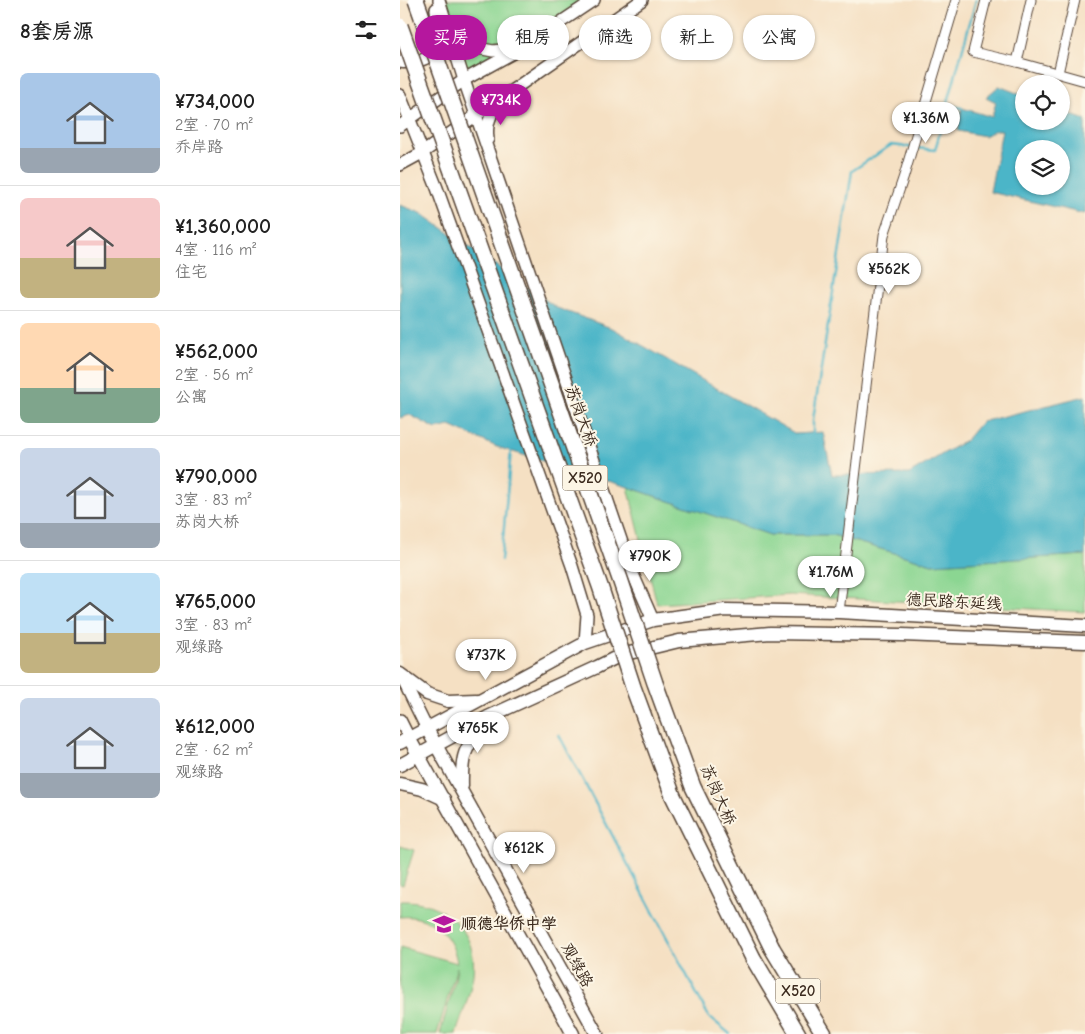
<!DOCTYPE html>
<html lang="zh">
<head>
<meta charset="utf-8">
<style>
	:root { --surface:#fff; --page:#f2f2f2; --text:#222; --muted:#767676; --line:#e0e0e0; --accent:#b5179e }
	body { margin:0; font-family:"Comic Neue","LXGW WenKai TC",sans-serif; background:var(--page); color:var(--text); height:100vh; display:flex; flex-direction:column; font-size:19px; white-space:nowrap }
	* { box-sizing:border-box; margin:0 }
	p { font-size:16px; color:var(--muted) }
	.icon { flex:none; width:28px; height:28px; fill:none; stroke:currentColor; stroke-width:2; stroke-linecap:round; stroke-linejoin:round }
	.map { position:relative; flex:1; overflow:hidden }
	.side { display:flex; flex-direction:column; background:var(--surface); width:400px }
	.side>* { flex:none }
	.guide { position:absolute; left:15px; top:15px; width:475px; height:45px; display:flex; gap:10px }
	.buttons { position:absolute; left:615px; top:75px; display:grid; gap:10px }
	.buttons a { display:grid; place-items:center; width:55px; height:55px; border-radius:50%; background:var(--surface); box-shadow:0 1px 4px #0004; font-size:25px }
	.price { position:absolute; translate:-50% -42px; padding:0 11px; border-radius:18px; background:#fff; color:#222; font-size:16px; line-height:32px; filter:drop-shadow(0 1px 2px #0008) }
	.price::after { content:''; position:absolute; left:50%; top:30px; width:15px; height:11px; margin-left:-8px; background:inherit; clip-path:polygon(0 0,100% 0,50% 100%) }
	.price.selected { background:var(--accent); color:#fff }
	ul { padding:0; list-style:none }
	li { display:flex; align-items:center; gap:15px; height:125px; padding:0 20px }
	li+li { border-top:1px solid var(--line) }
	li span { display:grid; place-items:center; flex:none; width:140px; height:100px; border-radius:8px; color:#555 }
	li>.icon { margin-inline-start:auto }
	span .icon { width:60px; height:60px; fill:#fffc; stroke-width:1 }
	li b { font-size:21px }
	h2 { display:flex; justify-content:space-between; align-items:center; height:60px; padding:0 20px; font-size:21px }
	.pill { padding:0 18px; border-radius:22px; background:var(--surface); box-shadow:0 1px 4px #0004; font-size:18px; line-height:45px }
	.pill.selected { background:var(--accent); color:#fff }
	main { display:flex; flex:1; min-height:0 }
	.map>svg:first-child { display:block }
</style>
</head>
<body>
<main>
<section class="side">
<h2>8套房源<svg class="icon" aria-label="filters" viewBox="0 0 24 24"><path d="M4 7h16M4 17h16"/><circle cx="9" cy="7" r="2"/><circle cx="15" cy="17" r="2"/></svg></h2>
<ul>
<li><span style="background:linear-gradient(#a9c7e8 75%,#9aa5b1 0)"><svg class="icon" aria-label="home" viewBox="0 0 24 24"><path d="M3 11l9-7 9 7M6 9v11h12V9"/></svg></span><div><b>¥734,000</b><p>2室 · 70 m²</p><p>乔岸路</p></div></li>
<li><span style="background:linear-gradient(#f6c9c9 60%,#c2b280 0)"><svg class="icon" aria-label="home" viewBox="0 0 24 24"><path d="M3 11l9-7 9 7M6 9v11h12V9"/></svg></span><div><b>¥1,360,000</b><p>4室 · 116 m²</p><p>住宅</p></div></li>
<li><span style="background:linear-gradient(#ffd9b3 65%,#7fa58c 0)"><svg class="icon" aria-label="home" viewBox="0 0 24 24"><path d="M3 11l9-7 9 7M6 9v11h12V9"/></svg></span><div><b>¥562,000</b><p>2室 · 56 m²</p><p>公寓</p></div></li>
<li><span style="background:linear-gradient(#c9d6e8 75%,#9aa5b1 0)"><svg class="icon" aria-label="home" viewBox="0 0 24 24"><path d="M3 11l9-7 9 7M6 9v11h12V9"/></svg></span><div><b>¥790,000</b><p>3室 · 83 m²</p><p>苏岗大桥</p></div></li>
<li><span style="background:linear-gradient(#bfe0f5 60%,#c2b280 0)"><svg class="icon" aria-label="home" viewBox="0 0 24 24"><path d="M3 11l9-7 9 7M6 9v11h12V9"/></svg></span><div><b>¥765,000</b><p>3室 · 83 m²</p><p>观绿路</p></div></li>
<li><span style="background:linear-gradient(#c9d6e8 75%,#9aa5b1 0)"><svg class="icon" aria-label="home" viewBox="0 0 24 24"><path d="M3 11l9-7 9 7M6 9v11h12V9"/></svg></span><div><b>¥612,000</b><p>2室 · 62 m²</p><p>观绿路</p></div></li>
</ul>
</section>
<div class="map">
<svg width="685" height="1034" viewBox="0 0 685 1034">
	<rect width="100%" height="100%" fill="#fcf5e5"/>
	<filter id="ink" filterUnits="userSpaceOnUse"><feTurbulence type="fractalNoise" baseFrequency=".02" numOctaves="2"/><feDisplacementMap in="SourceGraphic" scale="10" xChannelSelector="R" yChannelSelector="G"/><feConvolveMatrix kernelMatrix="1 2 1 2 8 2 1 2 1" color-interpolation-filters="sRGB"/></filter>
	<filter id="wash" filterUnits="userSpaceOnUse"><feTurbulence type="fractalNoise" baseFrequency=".0096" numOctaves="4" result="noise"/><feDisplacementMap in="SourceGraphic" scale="20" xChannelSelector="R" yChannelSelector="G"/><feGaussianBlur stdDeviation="1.12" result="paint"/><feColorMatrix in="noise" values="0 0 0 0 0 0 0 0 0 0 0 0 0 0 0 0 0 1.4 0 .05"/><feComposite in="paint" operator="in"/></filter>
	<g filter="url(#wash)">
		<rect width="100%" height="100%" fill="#f5e0c3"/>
		<g fill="#8bd692" stroke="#638058">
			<path d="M39,0H190L64,80Z"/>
			<path d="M228,487L370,535H433L532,564L685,555V612L390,595L257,604Z"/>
			<path d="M0,846L14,850L3,885L0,884Z"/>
			<path d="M0,901C42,899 79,930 73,975C70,995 62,1015 56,1034H40L55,980L57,967L37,1034H0V947L57,963C53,934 30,914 0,917Z"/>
		</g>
		<g fill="#4bb5c8" stroke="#437073" fill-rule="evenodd">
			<path d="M599,86L624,96V121H661V111L685,120V214L590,192L602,130H595L585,136L558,131L562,108L592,117L596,102L586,97ZM624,149H661V186H624Z"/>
			<path d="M0,205L21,213L157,308L214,329L396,434L423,432L432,475L509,474L566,440L581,422L685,396V555L532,564L433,535H370L228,487L97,447L50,426L36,429L10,415L0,418Z"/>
		</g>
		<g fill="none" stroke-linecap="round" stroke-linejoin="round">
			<g stroke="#4bb5c8" stroke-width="2.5">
				<path d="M547,105L562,108"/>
				<path d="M413,435V420L452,171L491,145L535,150L576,0"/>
				<path d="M101,560L111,450"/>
				<path d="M159,735L309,1017L330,1034"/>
			</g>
		</g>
	</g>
	<g filter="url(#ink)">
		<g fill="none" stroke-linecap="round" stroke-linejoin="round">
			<g stroke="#574537" stroke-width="11">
				<g id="minor">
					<path d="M586,0L573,52L617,62L685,81"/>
					<path d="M617,62L631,0"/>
					<path d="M658,73L675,0"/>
					<path d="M439,612L484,235L504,176L556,0"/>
				</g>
			</g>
			<g stroke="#574537" stroke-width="14">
				<g id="tertiary">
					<path d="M39,0L64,80L232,572L253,620"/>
					<path d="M52,43L93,51L117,48"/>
					<path d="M0,62C12,64 34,60 37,45C40,35 37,20 36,9"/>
					<path d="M0,95L37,188L172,566L187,615L185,643"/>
					<path d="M0,126L64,80L122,48L194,0"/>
					<path d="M88,139C86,125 90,115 98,103"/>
					<path d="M0,165L22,153L242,0"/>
					<path d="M0,674L27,729"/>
					<path d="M0,720L9,738"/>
				</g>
			</g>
			<g stroke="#574537" stroke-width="15">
				<g id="secondary">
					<path d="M0,674L27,694L48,701L76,700"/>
					<path d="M27,729L197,1034"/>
					<path d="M9,738L173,1034"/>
					<path d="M0,743L185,643L253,620L325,610L439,612L685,626"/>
					<path d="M0,765L88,717L197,667L221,655L279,641L370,633L502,635L685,642"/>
					<path d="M0,784L22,789L44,799"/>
					<path d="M62,786C61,752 66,748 85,721"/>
				</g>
			</g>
			<g stroke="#574537" stroke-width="18">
				<g id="trunk">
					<path d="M372,948L424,1034"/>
					<path d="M353,958L398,1034"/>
				</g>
			</g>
			<use href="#minor" stroke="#fff" stroke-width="9"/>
			<use href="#tertiary" stroke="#fff" stroke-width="11"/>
			<use href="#secondary" stroke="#fff" stroke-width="12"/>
			<use href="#trunk" stroke="#fff" stroke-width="15"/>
			<g stroke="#574537" stroke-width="18" stroke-linecap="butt">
				<g id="trunk-bridge">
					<path d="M16,0L220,579L255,683L293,787L372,948"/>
					<path d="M0,26L200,586L233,687L273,796L353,958"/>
				</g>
			</g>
			<use href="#trunk-bridge" stroke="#fff" stroke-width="15"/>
		</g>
	</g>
	<defs>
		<g id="school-bare" transform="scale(1.725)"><path d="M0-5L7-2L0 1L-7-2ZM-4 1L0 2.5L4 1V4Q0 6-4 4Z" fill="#b5179e" stroke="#fcf5e5" stroke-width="2.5" paint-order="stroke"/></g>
	</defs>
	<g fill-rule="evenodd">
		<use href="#school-bare" x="44" y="924"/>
	</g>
	<g text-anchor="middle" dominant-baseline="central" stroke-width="4" stroke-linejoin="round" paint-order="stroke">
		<g fill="#fcf5e5" stroke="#75675a" stroke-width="1">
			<rect x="162.5" y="465.5" width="45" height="25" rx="4"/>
			<rect x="375.5" y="978.5" width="45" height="25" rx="4"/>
		</g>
		<g font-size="15" font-weight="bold" fill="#3b2a1e">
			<text x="185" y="478">X520</text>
			<text x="398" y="991">X520</text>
		</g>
		<g font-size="16" fill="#3b2a1e" stroke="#fcf5e5">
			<text transform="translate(181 416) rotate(70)">苏岗大桥</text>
			<text transform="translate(554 602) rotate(3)">德民路东延线</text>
			<text transform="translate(318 795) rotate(66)">苏岗大桥</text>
			<text transform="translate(177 965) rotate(61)">观绿路</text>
		</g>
		<g font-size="16" font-weight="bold" fill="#3b2a1e" stroke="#fcf5e5" text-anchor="start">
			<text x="61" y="924">顺德华侨中学</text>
		</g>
	</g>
</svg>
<div class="buttons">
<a><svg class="icon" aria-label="locate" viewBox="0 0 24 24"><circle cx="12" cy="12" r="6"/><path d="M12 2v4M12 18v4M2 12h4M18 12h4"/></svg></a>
<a><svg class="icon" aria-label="layers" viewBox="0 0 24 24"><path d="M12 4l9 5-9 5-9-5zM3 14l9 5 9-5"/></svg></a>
</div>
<b class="price selected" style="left:101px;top:126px">¥734K</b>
<b class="price" style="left:526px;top:144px">¥1.36M</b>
<b class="price" style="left:489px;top:295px">¥562K</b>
<b class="price" style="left:250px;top:582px">¥790K</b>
<b class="price" style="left:431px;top:598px">¥1.76M</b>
<b class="price" style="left:86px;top:681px">¥737K</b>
<b class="price" style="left:78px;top:754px">¥765K</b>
<b class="price" style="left:124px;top:874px">¥612K</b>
<div class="guide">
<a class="pill selected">买房</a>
<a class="pill">租房</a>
<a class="pill">筛选</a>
<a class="pill">新上</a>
<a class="pill">公寓</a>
</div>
</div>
</main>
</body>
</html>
